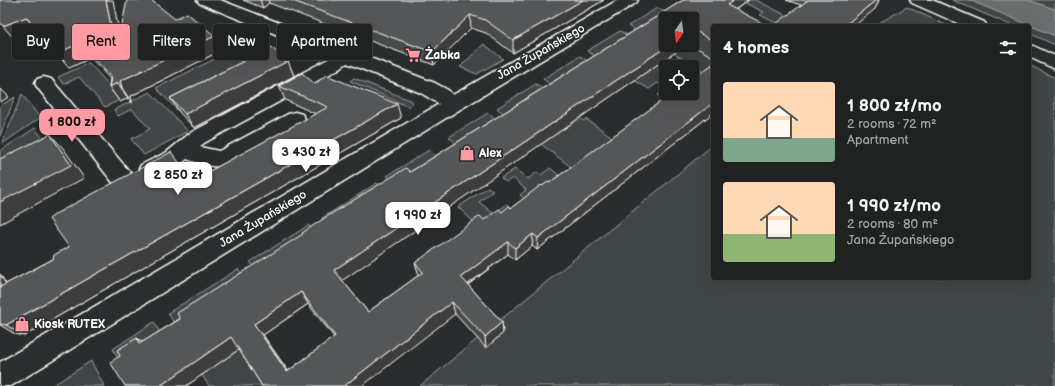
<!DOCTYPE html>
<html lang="en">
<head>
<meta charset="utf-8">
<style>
	:root { --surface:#202222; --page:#282a2a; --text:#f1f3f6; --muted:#a2a4a5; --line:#3d3f40; --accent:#ff9aa2 }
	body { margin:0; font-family:"Balsamiq Sans",sans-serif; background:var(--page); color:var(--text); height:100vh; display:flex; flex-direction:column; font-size:15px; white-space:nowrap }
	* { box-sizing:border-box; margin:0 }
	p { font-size:13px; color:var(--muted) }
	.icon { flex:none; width:22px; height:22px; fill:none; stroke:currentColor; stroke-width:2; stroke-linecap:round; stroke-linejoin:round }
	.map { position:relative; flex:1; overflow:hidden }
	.sheet { position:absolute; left:711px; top:24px; width:320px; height:256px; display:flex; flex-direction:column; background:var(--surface); border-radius:4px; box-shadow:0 4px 16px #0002,0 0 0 1px var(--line) }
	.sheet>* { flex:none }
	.guide { position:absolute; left:12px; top:24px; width:380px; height:36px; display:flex; gap:8px }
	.needle { width:26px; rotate:194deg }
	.tools { position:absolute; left:659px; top:12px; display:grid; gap:8px }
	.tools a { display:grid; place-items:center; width:40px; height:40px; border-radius:4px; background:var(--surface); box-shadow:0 4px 16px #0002,0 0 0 1px var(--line); font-size:20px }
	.price { position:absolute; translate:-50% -34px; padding:0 9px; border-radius:8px; background:#fff; color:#222; font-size:13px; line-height:26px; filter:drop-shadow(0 1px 2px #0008) }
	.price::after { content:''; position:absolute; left:50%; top:24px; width:12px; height:9px; margin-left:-6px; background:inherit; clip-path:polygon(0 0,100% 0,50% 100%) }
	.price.on { background:var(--accent); color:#111 }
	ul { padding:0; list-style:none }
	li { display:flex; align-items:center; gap:12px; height:100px; padding:0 12px }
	li span { display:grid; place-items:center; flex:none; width:112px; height:80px; border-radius:4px; color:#555 }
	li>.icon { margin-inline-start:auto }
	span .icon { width:48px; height:48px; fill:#fffc; stroke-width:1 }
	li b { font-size:17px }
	h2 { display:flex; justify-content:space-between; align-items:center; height:48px; padding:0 12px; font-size:17px }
	.tag { padding:0 14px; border-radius:4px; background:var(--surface); box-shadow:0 4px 16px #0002,0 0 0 1px var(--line); font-size:14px; line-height:36px }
	.tag.on { background:var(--accent); color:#111 }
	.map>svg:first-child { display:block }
</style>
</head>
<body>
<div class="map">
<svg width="1055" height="386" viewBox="0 0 1055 386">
	<rect width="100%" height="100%" fill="#2a2d2e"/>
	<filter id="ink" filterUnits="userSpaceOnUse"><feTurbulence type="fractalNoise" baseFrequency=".025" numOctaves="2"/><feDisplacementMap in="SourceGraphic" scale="8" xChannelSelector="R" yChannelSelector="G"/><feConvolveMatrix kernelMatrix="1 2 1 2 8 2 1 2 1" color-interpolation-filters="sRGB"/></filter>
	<g filter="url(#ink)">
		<g fill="#414445" stroke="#a0a2a2">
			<path d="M749,0H756L801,23L782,26L760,15L764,12L745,3Z"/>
			<path d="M952,0H1055V45L1029,33V26H1013Z"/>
			<path d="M907,7L948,26H874Z"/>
			<path d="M657,8L669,14L645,36L628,26Z"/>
			<path d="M620,31L637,41L604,62L587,51Z"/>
			<path d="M257,38L269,48L241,61L255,74L180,113L156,88Z"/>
			<path d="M484,44L503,59L477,74L460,67Z"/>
			<path d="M686,45H692L713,57V74L711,75L673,53Z"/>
			<path d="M580,56L597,67L560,91L543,79Z"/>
			<path d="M89,63L122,99L105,107L79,77L64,84L58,77Z"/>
			<path d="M658,64L666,69V93H687L672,104L658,95L666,89L658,83L649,89L634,80Z"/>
			<path d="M1029,65L1055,78V386H420L713,145V278H1029Z"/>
			<path d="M354,78L407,99L413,102L409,107L350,81Z"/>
			<path d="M536,84L552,96L513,121L497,108Z"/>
			<path d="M150,92L188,131L144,155L131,139L150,129L132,109L118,116L114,110Z"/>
			<path d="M22,94L40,118L2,144Z"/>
			<path d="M15,97L0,136V106Z"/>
			<path d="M488,113L505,126L461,148L449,137Z"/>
			<path d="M580,118L584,121L586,119L618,141L579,173L541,144Z"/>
			<path d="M35,128L49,147L0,172V151Z"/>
			<path d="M429,150L441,161L399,187L387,176Z"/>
			<path d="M550,168L565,180L532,205L520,195L526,190L513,178L506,182L501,178L515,169L528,179L537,172L541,175Z"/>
			<path d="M377,183L386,192L331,229L322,218Z"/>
			<path d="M488,187L493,191L479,202L494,214L507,204L520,215L485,233L458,207Z"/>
			<path d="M309,225L321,238L260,275L250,262Z"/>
			<path d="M238,269L253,289L180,333L168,313Z"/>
			<path d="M154,322L163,338L122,365L113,349Z"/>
			<path d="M241,348L265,386H209L202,375Z"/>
			<path d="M91,361L104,386H52Z"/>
		</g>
		<path fill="#6a6c6d" stroke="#a6a7a7" d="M969,0H1028L1055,9V36Z"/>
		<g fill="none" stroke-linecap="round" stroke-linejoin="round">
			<g stroke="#fff" stroke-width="3">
				<g id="minor">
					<path d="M197,0H220L435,83L448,90L453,95L618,0H638L636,3L459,110L11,386H0V362L439,104L421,93L347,63L337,70L204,143L200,147L219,151L288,114L295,112L302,114L305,119L302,124L229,165C215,169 200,164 187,159C176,168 156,181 141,177L138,171L141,165L167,152L190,133L332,57L199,3Z"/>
					<path d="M910,0H932L984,22L987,26H964L912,3Z"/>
					<path d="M1029,44L1055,56V69L1029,57Z"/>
					<path d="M44,77L51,79L134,177L137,183L134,189L126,191L118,189L37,87L35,83L37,79Z"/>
				</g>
			</g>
			<use href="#minor" fill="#2a2d2e" fill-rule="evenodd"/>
		</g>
		<g fill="#494b4c" stroke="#fff" fill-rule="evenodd">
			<path d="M0,0L120,35L175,19L215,36L222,50L131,96L132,103L128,98L120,102L109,87L110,79L91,58L69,68L38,32L16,41Z"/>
			<path d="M243,0H604L513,53L486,33L471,28L434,65L269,3L263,8Z"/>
			<path d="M683,0H749L713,26V57L692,45V19L666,45H686L342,280L368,312L419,275L415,263L484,220L511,208L542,186L549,183L713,64V113L537,250L532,246L515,260L508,254L468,285L502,322L503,333L486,348L455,314L262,386L239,349L186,386H125L120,356L137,338L143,342L410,172ZM308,304L334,337L288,371L263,335Z"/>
			<path d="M786,0H879L875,9L801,5Z"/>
			<path d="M234,46L266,50L288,61L294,76L194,128L180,113L170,98L242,62L241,61Z"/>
			<path d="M315,84L401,118L24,336L15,334L0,325V274L6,284L53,259L193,180L316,114L285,100L279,86Z"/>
		</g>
		<g fill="#3c3d3e" stroke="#fff">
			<path d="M106,0H113L126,69L116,54Z"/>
			<path d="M260,0H268L269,3L263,8Z"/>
			<path d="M583,0H604L513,53V40Z"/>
			<path d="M734,0H749L723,18L727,5Z"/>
			<path d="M876,0H879L875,9L854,26H844Z"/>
			<path d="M470,15L471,28L434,65L432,52Z"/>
			<path d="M26,17L38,32L16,41L3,26Z"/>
			<path d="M215,36L222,50L131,96L132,103L122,88L120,81Z"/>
			<path d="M80,43L91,58L69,68L58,53Z"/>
			<path d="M669,45H686L340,282L334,270Z"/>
			<path d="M288,61L294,76L194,128L185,114Z"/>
			<path d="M117,83L128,98L120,102L109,87Z"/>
			<path d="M0,89H1L9,97L0,102Z"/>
			<path d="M713,103V113L537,250L538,238Z"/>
			<path d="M397,104L401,118L24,336L6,325Z"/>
			<path d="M50,134L63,148L84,178L0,224V202Z"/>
			<path d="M533,234L532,246L515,260V248Z"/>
			<path d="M508,242V254L463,288L461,277Z"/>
			<path d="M0,274L8,288L18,299L0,286Z"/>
			<path d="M301,292L308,304L263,335L295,381L287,372L254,324Z"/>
			<path d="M452,302L455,314L362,386H344Z"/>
			<path d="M502,322L503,333L486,348L485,337Z"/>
			<path d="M231,337L241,348L186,386H160Z"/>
			<path d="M137,338L150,348L139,344Z"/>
		</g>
		<g fill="#555758" stroke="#fff" fill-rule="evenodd">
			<path d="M0,0H106L116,54L127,0H151L175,19L187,13L215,36L120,81L122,88L117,83L109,87L111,77L80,43L58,53L26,17L3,26L0,22Z"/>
			<path d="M290,0H583L513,40L485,20L470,15L432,52Z"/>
			<path d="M683,0H734L727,5L768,26H713V41L692,29V19H666V45H669L334,270L368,312L423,272L415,263L480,216L484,220L499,209L502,212L509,206L511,208L541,185L542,186L548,182L549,183L672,93H692V79L713,64V103L538,238L533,234L515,248L508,242L461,277L502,322L485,337L452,302L344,386H262L231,337L160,386H125L110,362L120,356L117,350L137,338L139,344L180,319L177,313L303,234L302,233L326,217L406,168L410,172ZM301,292L335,336L287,372L254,324Z"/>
			<path d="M808,0H876L844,26H773Z"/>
			<path d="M251,38L266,50L271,47L288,61L185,114L170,98L248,59L234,46Z"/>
			<path d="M302,73L315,84L326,75L397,104L6,325L0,324V286V287L53,259L54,255L69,247L49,219L57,213L171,152L193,180L328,107L279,86Z"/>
			<path d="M50,134L71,165L0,202V159Z"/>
		</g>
	</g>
	<defs>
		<g id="supermarket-bare" transform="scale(1.2)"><path d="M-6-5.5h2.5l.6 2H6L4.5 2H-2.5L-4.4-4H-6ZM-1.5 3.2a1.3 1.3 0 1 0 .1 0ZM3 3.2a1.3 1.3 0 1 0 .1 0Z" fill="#ff9aa2" stroke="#2a2d2e" stroke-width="2.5" paint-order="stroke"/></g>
		<g id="shop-bare" transform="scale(1.2)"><path d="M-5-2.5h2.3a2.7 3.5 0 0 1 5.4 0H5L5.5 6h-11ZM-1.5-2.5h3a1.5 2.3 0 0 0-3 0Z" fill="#ff9aa2" stroke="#2a2d2e" stroke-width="2.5" paint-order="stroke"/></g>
	</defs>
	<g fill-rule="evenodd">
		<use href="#supermarket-bare" x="413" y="55"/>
		<use href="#shop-bare" x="467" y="153"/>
		<use href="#shop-bare" x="22" y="324"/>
	</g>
	<g text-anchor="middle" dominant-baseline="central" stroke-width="3.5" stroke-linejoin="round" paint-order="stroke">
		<g font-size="12" fill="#fff" stroke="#2a2d2e">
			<text transform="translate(541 52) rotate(-30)">Jana Żupańskiego</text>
			<text transform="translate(263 219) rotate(-31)">Jana Żupańskiego</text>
		</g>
		<g font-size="12" font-weight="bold" fill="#fff" stroke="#2a2d2e" text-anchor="start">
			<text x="425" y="55">Żabka</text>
			<text x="479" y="153">Alex</text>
			<text x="34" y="324">Kiosk RUTEX</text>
		</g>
	</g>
</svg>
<div class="tools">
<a><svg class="needle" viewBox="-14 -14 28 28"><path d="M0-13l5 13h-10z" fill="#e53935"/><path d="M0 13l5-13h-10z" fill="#a2a4a5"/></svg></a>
<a><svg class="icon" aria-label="locate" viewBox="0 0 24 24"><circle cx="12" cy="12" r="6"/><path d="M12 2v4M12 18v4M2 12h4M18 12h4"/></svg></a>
</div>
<b class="price on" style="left:72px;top:143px">1 800 zł</b>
<b class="price" style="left:306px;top:173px">3 430 zł</b>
<b class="price" style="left:178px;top:196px">2 850 zł</b>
<b class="price" style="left:418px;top:236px">1 990 zł</b>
<div class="guide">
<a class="tag">Buy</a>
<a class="tag on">Rent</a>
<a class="tag">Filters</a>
<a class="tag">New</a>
<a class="tag">Apartment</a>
</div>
<section class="sheet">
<h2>4 homes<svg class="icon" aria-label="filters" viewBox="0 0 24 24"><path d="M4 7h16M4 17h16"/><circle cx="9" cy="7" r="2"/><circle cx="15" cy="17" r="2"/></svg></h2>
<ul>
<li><span style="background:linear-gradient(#ffd9b3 70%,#7fa58c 0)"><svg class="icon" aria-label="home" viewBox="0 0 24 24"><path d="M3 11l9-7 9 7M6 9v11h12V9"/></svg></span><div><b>1 800 zł/mo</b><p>2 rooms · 72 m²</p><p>Apartment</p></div></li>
<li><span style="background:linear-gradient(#ffd9b3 65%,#8fb573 0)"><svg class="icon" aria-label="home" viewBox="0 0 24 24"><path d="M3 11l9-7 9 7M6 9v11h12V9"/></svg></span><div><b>1 990 zł/mo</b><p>2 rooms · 80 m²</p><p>Jana Żupańskiego</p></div></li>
</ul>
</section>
</div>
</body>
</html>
